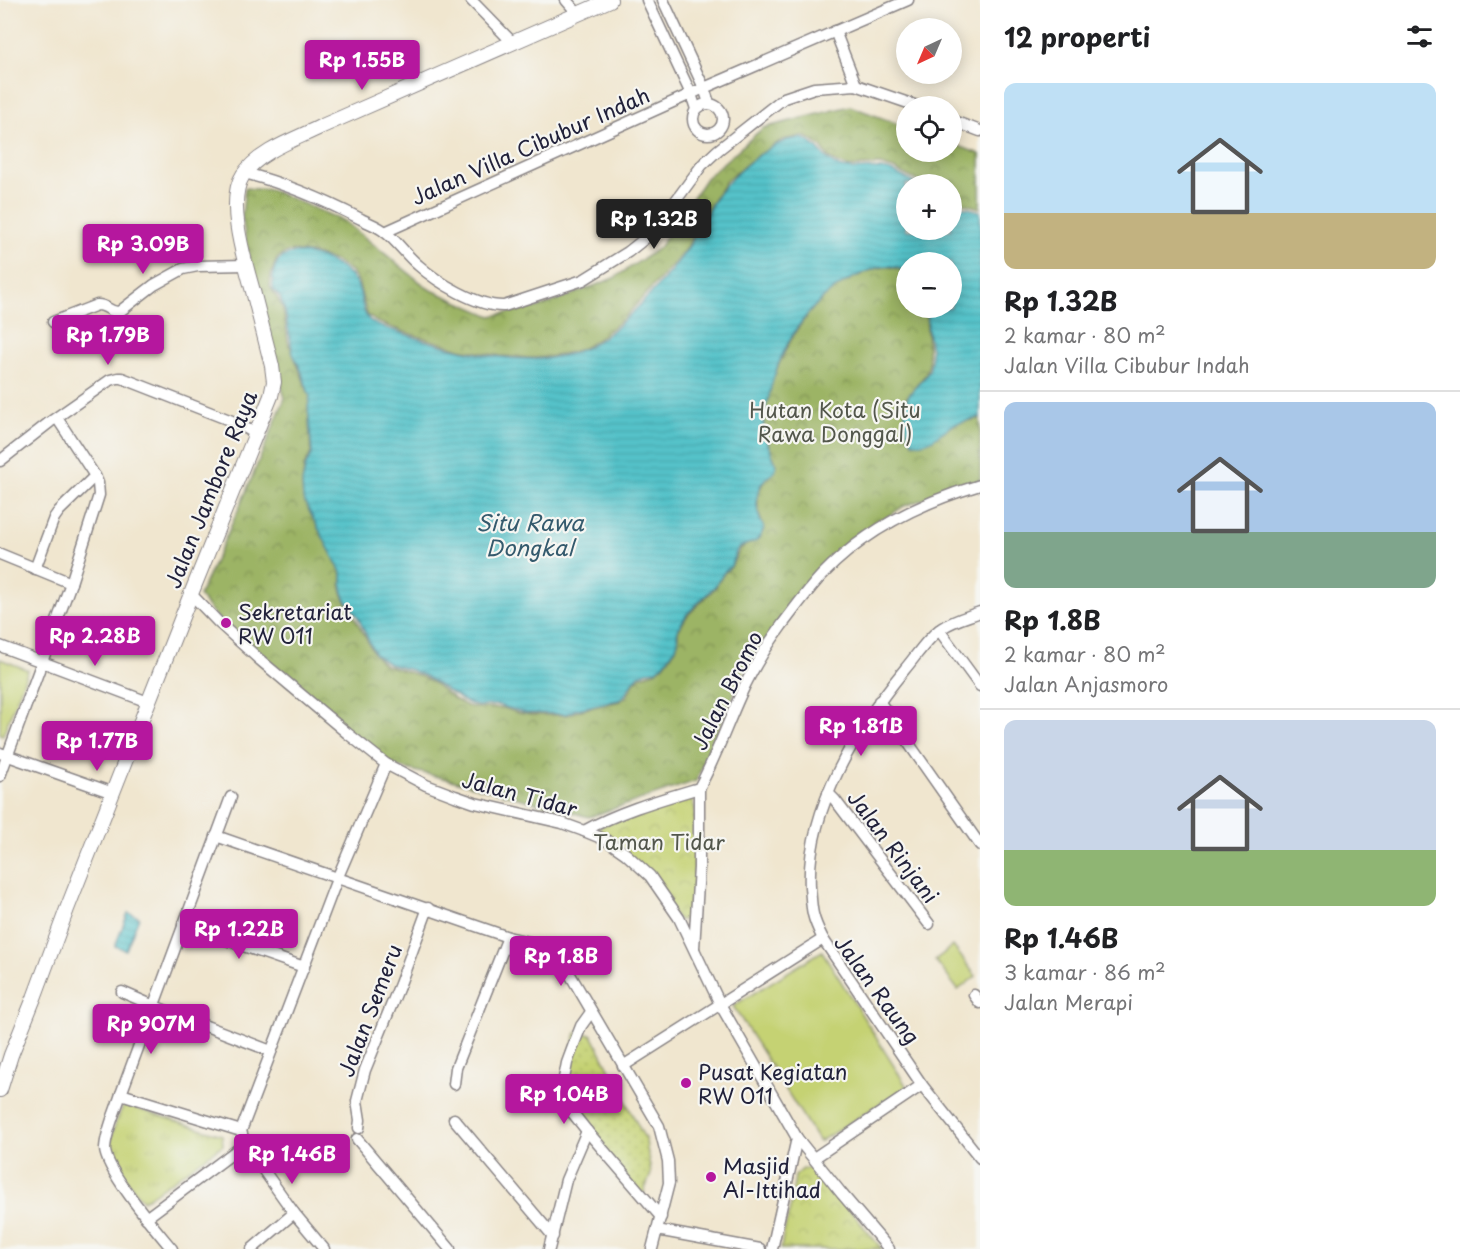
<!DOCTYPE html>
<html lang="id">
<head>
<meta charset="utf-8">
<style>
	:root { --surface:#fff; --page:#f6f6f6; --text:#202124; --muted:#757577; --line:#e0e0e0; --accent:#b5179e }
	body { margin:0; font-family:"Playpen Sans",sans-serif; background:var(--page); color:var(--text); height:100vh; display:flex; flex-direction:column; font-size:22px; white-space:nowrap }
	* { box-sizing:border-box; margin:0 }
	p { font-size:20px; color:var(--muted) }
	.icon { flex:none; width:33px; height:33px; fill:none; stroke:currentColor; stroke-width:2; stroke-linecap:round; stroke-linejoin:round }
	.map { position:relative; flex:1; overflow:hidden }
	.drawer { display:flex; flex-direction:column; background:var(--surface); width:480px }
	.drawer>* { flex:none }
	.needle { width:39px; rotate:224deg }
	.controls { position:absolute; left:896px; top:18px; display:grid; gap:12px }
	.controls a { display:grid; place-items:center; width:66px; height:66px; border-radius:50%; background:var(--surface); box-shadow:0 3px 15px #0003; font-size:30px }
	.price { position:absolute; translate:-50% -51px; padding:0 14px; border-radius:6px; background:var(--accent); color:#fff; font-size:20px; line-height:39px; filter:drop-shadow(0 2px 3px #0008) }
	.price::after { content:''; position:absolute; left:50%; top:36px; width:18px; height:14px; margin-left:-9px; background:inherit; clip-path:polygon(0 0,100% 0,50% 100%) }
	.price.current { background:#222; color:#fff }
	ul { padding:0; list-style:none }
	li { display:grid; align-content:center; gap:12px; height:318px; padding:0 24px }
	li+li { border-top:2px solid var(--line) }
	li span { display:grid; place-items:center; height:186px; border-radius:12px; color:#555 }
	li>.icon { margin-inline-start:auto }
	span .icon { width:108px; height:108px; fill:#fffc; stroke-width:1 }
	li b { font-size:26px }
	h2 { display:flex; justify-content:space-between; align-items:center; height:72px; padding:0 24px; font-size:26px }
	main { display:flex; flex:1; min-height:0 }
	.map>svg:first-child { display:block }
</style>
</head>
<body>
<main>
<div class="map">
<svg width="980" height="1249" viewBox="0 0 980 1249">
	<defs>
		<pattern id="grass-tufts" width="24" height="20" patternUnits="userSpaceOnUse" patternTransform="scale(1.5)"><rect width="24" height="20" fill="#c5d273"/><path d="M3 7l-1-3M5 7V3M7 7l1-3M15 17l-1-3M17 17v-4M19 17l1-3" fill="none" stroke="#a9b464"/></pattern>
		<pattern id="forest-crowns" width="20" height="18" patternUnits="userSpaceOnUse" patternTransform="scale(1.5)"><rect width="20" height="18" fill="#9cb465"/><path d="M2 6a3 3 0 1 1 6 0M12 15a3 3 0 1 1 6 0" fill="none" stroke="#7f9254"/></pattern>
		<pattern id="park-crowns" width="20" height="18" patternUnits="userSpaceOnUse" patternTransform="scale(1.5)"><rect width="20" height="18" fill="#c5d273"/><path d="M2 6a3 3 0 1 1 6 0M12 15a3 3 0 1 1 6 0" fill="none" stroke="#a9b464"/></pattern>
		<pattern id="garden-dots" width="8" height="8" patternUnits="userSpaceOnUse" patternTransform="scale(1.5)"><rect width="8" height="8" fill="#c5d273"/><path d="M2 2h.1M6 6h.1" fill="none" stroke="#a9b464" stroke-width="1.8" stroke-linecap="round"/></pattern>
		<pattern id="water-rules" width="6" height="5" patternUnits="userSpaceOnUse" patternTransform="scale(1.5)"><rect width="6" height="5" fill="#54c2c9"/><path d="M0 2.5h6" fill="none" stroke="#49a6ae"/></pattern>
	</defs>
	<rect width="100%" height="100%" fill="#f6f6f2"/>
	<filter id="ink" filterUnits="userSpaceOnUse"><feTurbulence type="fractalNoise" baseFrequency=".0167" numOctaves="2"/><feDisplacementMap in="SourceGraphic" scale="12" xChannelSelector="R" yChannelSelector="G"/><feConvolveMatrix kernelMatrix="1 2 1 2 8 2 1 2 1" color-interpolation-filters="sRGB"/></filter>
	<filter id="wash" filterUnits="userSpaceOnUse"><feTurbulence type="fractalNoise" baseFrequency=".008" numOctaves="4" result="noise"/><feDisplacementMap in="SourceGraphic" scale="24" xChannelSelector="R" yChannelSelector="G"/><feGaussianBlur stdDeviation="1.35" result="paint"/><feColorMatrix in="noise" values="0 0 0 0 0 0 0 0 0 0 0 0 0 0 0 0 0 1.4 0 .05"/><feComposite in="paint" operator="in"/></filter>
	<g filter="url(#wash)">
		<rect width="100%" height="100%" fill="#f0e6cf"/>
		<path fill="url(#grass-tufts)" stroke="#747a57" stroke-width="1.5" d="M124,1105L222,1135L223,1145L143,1201C133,1189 111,1162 111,1147C111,1132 117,1118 124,1105Z"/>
		<path fill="url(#forest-crowns)" stroke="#5f6b50" stroke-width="1.5" d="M850,106L906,127V152H951V143L980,154V208L951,200V184H923L894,169L880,165L849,167L837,163L829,158L821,147L810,139L803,136L782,140L750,161L726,181L711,204L687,247L676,261L624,318L598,339L587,346L578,350L551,357L531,358L501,356L460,349L401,331L377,322L367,315L358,281L351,271L335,261L315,254L293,251L287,252L278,258L275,263L271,275L270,287L278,299L283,309L288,341L310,397L308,407L311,453L305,464L302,483L303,499L342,574L341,589L344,598L365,636L374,654L385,665L418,675L432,682L456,700L467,706L478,708H504L518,713L531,715H567L580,710L620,701L627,696L635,681L641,676L657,671L664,665L676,649L678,641V631L687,616L715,588L724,573L731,567L740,549C751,540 759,544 764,528C757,514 754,494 765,480C769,476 776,473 776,466C777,463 773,457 772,454C769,444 764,433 764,423C766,379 797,317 832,291C840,285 850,279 860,275C874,268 893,261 906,274V308H925L926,313L929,364L926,374L906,398L904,409L908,436L913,443C932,444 937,434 952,426C961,421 971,421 980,418V480L904,506L847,544L809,581L743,673L696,781L589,817L447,779L387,764L243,649L199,596L240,506L285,398L256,302L242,216L245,188L271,190L344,221L429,289L491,316L543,306L614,278L659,248L706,178L763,128Z"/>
		<g fill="url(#park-crowns)" stroke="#747a57" stroke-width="1.5">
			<path d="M689,795L695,808L694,881L689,919L679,920L615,845L598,834V828L639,809Z"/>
			<path d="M813,1166L828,1183L829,1194L840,1198L882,1249H781L783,1236L791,1205L795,1176L803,1169Z"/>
		</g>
		<path fill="url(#garden-dots)" stroke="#747a57" stroke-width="1.5" d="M576,1033L592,1035L646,1141L651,1174L642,1197L558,1095Z"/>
		<g fill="#c5d273" stroke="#747a57" stroke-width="1.5">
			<path d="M0,659L28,670L3,735L0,734Z"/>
			<path d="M953,946L976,976L958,990L935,960Z"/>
			<path d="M822,951L907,1087L819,1142L733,1006Z"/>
		</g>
		<g fill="url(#water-rules)" stroke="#3b7282" stroke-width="1.5">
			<path d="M802,138C820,145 823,160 839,167C854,172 867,167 881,169C894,170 905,178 916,184H906V230H951V204L980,211V417C971,421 962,421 953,425C941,431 932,445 917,443C911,442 910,438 908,433C905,423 904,407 908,397C915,384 930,378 931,363C933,351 929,341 928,330C927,323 929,315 927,308H951V262H906V273C892,260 874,268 859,275C810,297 780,344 769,396C767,404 763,414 763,423C763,433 768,445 772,454C773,458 776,463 776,467C775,474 768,476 764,480C753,494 756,514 764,528L761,535L756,541L740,547L737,550L731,566L724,572L715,586L687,614L678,629L677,635L678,642L675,649L663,665L657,670L647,671L639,675L632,683L625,695L619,700L577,709L566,714L526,713L498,705L477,706L465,702L425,676L411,670L389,664L375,654L358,617L345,598L342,589V574L303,499L302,483L306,465L312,453L308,407L310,397L301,370L293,354L285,311L280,297L273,289C273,281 272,271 277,263C292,239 343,263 355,281C364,293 359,313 372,322C379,327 390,329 398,332C440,346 486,359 530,359C548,360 566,356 583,349C616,336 670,275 689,246C698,232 704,216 713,202C729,177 757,152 785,141C790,139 797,139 802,138Z"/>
			<path d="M128,913L139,917L126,950L115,946Z"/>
		</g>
	</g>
	<g filter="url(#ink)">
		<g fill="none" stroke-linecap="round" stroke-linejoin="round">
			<g stroke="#898485" stroke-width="13">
				<g id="minor">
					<path d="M471,0L512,42"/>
					<path d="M566,0L578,14"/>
					<path d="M647,0L691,94L696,109"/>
					<path d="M663,0L704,88L709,103"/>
					<path d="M835,31L856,85"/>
					<circle cx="708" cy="119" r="15"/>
					<path d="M951,120L980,131"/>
					<path d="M244,173C284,183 324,200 361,219C368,223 378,226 385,232C397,241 406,255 418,265C437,282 478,307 504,306L583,280L628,252L652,233L702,165L718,150L784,98L814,88L856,85L917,106"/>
					<path d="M385,232L704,88L908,0"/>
					<path d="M53,322L97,305C106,304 110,313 119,312L154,285L183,269L198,266L246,265"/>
					<path d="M0,461L50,422L110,380L118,378H122L237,423L256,434"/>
					<path d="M0,554L71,583"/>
					<path d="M35,569L54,518L59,511L95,476"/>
					<path d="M191,594L219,623L260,660L347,733L386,764L426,785L455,796L475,803L562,823L584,831L606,840L626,854L650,876L679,918L720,1004L797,1138L842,1194L889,1249"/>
					<path d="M980,612C967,617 954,620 942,628C927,638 917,655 905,669C858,726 806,810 810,887C811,896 811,905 813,914C815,923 819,931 823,939L922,1085L980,1158"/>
					<path d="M939,630L980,686"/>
					<path d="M0,646L148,702"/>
					<path d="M879,701L980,845"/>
					<path d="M0,753L113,793"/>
					<path d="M0,776L71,583L99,495L98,483L95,476L57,418"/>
					<path d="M828,793L835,800L929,924"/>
					<path d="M584,831C620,811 659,800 699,788C715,759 726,727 740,696C751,671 766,647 782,625C795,608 807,591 822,575C864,531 922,502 980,485"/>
					<path d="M216,836L508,937L538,944L553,955L571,976L659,1126L668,1161L669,1183L652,1249"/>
					<path d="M183,925L304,967"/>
					<path d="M694,948L699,868V788"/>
					<path d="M122,992L154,1006L271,1051"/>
					<path d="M974,995L980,1003"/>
					<path d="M591,1012L581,1026L574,1044L567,1063L561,1094L568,1107L587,1131L661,1217"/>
					<path d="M623,1066L823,939"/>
					<path d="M454,1084L456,1068L508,937"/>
					<path d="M121,1094L241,1131"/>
					<path d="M454,1119L553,1236"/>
					<path d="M359,1128L360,1120L357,1101L365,1070L400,984L428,908"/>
					<path d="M357,1139L450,1249"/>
					<path d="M814,1158L922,1085"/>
					<path d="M146,1218L245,1144"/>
					<path d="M657,1230L760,1249"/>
					<path d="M172,1249C157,1231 104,1169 105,1148C106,1131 116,1110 121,1094L231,797"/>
					<path d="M252,1249L294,1213"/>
					<path d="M324,1249L294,1213L245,1144L241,1131L337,879L386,764"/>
					<path d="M549,1249L566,1180L587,1131"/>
					<path d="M772,1249L797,1138"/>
				</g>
			</g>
			<g stroke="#898485" stroke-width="16">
				<path id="tertiary" d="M0,1090L11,1055L34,998L67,909L191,594L271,396L274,382L272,366C266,342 260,319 254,295C246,265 225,202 243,175C259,151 296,139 320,127L610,0"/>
			</g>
			<use href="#minor" stroke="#fff" stroke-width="10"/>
			<use href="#tertiary" stroke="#fff" stroke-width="14"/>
		</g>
	</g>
	<g fill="#b5179e" stroke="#f6f6f2" stroke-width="2">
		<circle cx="226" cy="623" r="6"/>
		<circle cx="686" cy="1083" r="6"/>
		<circle cx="711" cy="1177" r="6"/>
	</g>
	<g text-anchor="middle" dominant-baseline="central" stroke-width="4.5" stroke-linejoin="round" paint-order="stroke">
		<g font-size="21" fill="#22223b" stroke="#f6f6f2">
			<text transform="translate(530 145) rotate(-24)">Jalan Villa Cibubur Indah</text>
			<text transform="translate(210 489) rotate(-68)">Jalan Jambore Raya</text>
			<text transform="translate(726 690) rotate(-63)">Jalan Bromo</text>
			<text transform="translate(520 793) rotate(15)">Jalan Tidar</text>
			<text transform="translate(894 846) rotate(53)">Jalan Rinjani</text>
			<text transform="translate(878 989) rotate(54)">Jalan Raung</text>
			<text transform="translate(369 1010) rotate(-69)">Jalan Semeru</text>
		</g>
		<g font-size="21" fill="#53574c" stroke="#f6f6f2">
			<text x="835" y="409">Hutan Kota (Situ<tspan x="835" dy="24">Rawa Donggal)</tspan></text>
			<text x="659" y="841">Taman Tidar</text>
		</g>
		<g font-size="21" fill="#22223b" stroke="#f6f6f2" text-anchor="start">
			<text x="238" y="611">Sekretariat<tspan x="238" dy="24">RW 011</tspan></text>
			<text x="698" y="1071">Pusat Kegiatan<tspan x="698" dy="24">RW 011</tspan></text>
			<text x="723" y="1165">Masjid<tspan x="723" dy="24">Al-Ittihad</tspan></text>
		</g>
		<g font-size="22" font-style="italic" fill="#345a6d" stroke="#f6f6f2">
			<text x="530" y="521">Situ Rawa<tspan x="530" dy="25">Dongkal</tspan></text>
		</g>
	</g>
</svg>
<div class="controls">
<a><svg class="needle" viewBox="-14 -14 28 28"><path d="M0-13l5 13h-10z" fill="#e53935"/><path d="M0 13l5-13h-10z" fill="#757577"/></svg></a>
<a><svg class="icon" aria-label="locate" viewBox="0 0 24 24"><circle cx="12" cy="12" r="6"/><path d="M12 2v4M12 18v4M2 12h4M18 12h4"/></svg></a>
<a>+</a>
<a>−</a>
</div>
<b class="price" style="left:362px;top:91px">Rp 1.55B</b>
<b class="price current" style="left:654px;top:250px">Rp 1.32B</b>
<b class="price" style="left:143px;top:275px">Rp 3.09B</b>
<b class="price" style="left:108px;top:366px">Rp 1.79B</b>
<b class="price" style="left:95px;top:667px">Rp 2.28B</b>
<b class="price" style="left:861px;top:757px">Rp 1.81B</b>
<b class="price" style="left:97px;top:772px">Rp 1.77B</b>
<b class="price" style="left:239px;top:960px">Rp 1.22B</b>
<b class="price" style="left:561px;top:987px">Rp 1.8B</b>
<b class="price" style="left:151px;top:1055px">Rp 907M</b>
<b class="price" style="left:564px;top:1125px">Rp 1.04B</b>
<b class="price" style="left:292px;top:1185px">Rp 1.46B</b>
</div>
<section class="drawer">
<h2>12 properti<svg class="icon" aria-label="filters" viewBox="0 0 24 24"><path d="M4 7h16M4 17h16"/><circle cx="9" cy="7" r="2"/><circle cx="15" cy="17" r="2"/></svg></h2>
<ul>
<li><span style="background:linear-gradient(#bfe0f5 70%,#c2b280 0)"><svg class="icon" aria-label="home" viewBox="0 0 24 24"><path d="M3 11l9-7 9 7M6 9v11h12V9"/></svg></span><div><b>Rp 1.32B</b><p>2 kamar · 80 m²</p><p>Jalan Villa Cibubur Indah</p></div></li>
<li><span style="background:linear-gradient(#a9c7e8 70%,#7fa58c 0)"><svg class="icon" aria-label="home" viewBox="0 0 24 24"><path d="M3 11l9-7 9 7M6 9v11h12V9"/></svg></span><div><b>Rp 1.8B</b><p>2 kamar · 80 m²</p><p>Jalan Anjasmoro</p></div></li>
<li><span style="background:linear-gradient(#c9d6e8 70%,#8fb573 0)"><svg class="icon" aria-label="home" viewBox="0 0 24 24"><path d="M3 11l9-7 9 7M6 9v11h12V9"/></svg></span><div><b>Rp 1.46B</b><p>3 kamar · 86 m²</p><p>Jalan Merapi</p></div></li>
</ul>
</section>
</main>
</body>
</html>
